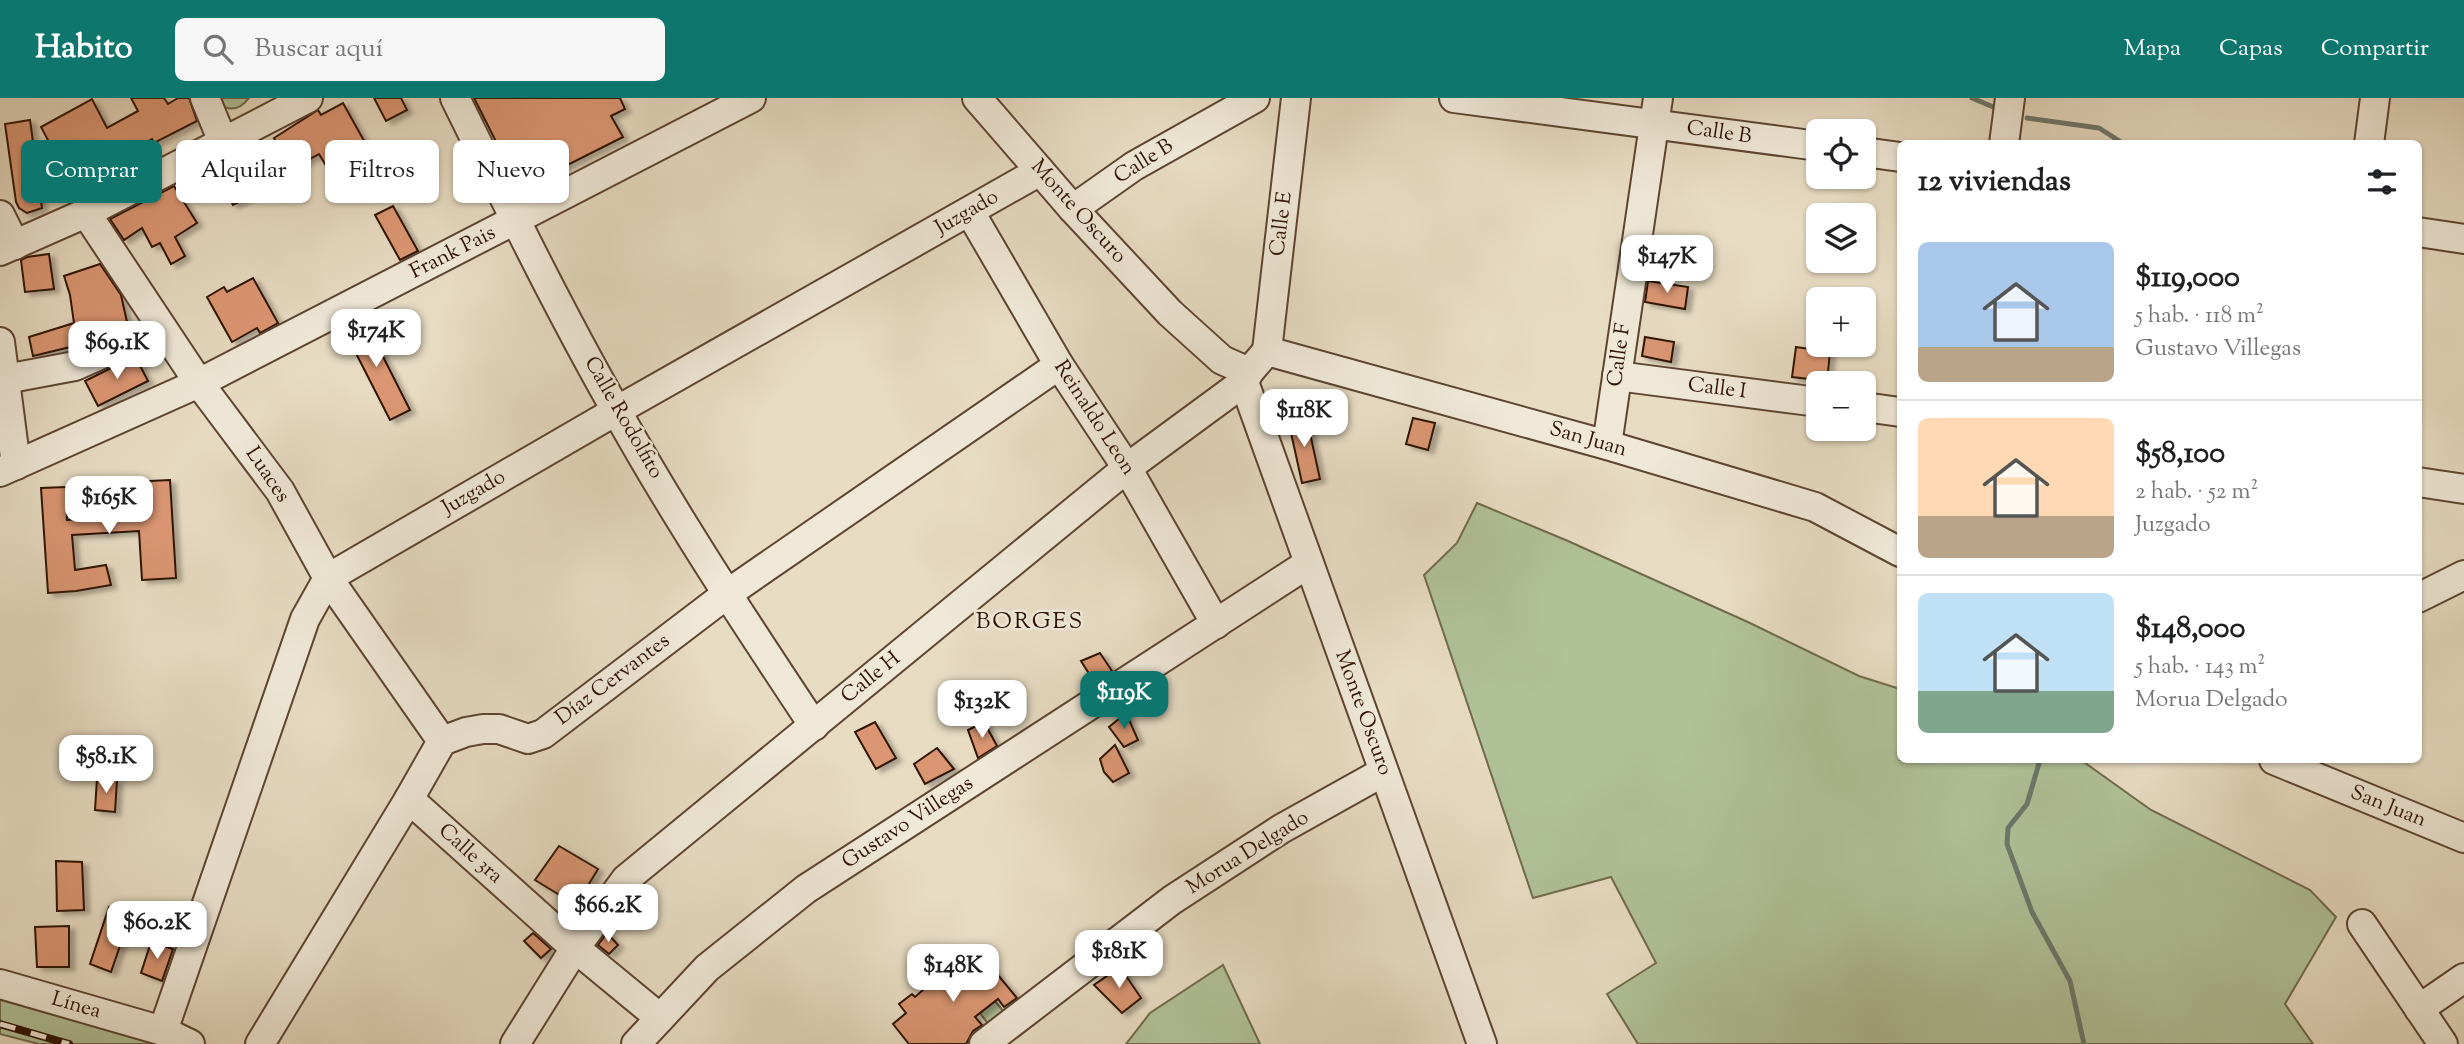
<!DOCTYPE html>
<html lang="es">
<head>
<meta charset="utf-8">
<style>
	:root { --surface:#fff; --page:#f6f6f6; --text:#202124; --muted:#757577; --line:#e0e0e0; --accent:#0f766e }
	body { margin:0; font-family:"Sorts Mill Goudy",serif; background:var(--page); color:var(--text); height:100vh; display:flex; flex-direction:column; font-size:26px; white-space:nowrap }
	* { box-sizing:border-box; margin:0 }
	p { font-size:23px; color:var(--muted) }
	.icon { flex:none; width:38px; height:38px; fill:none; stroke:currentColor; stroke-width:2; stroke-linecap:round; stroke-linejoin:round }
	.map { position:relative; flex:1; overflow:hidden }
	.panel { position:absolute; left:1897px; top:42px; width:525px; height:623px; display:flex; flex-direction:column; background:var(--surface); border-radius:10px; box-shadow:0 2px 5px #0004 }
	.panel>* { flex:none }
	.guide { position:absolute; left:21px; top:42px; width:665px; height:63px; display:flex; gap:14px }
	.tools { position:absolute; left:1806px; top:21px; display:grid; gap:14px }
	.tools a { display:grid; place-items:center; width:70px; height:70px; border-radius:10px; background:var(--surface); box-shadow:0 2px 5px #0004; font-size:35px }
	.price { position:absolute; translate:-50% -60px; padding:0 16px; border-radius:14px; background:#fff; color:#222; font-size:23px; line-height:46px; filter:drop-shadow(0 2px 4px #0008) }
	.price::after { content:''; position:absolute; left:50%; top:42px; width:21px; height:16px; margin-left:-10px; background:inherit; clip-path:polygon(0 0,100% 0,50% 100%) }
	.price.selected { background:var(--accent); color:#fff }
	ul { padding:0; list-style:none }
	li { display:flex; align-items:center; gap:21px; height:175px; padding:0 21px }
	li+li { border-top:2px solid var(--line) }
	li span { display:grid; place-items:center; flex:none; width:196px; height:140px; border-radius:10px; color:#555 }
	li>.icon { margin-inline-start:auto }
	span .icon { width:84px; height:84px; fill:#fffc; stroke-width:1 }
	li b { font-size:30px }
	h2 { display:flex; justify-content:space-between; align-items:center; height:84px; padding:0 21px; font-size:30px }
	.tag { padding:0 24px; border-radius:10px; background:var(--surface); box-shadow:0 2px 5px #0004; font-size:24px; line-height:63px }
	.tag.selected { background:var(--accent); color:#fff }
	header { display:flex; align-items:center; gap:42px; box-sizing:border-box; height:98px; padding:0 35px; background:var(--accent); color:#fff }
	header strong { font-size:33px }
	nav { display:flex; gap:38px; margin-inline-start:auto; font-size:24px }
	.search { width:490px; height:63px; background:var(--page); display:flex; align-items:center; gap:18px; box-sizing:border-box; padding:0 24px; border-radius:10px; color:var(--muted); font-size:26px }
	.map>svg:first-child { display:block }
</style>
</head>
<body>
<header>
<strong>Habito</strong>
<div class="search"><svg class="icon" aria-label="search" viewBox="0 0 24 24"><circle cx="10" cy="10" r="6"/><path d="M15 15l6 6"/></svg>Buscar aquí</div>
<nav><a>Mapa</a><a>Capas</a><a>Compartir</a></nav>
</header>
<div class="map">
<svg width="2464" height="946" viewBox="0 0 2464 946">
	<defs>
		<filter id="shadow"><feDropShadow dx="5.5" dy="3.5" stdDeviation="2" flood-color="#0004"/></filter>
	</defs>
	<rect width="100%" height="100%" fill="#e7dbc2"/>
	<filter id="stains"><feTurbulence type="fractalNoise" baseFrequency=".00286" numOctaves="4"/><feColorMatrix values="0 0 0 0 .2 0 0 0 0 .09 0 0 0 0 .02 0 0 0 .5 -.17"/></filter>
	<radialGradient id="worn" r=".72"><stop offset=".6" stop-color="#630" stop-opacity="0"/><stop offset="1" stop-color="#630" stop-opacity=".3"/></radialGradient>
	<g fill="#b0c198" stroke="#706a4c" stroke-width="2">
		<path d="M211,0H249C237,16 224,12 211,0Z"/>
		<path d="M1477,405L1568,443L1750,525L1859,578L1900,591V662H2081L2151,712L2310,792L2336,819L2285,906L2313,946H1638L1607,896L1656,865L1611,779L1533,800L1424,477L1457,445Z"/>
		<path d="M1223,867L1260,946H1126L1150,915Z"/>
		<path d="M0,889L185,946H39L0,936Z"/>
		<path d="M995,903L1008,919L992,931L980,915Z"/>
	</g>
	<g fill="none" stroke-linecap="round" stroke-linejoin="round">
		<g stroke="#6d776a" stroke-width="5">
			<path d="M1972,0L1998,11"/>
			<path d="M2027,20L2099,30L2124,46"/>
			<path d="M2040,662L2027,706L2008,730L2007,746L2032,814L2070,883L2084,946"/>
		</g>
	</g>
	<g fill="#da9672" stroke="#2f1200" stroke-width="2" filter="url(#shadow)">
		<path d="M131,0H164L168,6L178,0H189L197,23L154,45L152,41L84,78L85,80L72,88L41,29L92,1L107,30L138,13Z"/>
		<path d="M374,0H401L407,12L386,23Z"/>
		<path d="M474,0H620L625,11L611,18L623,39L520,91Z"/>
		<path d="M343,5L368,50L351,60L347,54L325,66L319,56L261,87L263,92L233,107L212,68L243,53L246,59L275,42L274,40L318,12L321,17Z"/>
		<path d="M30,22L42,110L27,115L19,110L16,104L5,26Z"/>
		<path d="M174,88L197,125L175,139L185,158L171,166L160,145L152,149L142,130L124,142L110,121Z"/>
		<path d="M393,108L418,153L400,162L375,117Z"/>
		<path d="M49,156L54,191L25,194L21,162L27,159Z"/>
		<path d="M100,166L121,197L129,233L116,232L87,245L33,258L29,239L74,225L70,197L64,178Z"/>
		<path d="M253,180L278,225L260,235L257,230L232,244L207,199L224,189L227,194Z"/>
		<path d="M1648,183L1688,189L1685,211L1645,204Z"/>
		<path d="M363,219L410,312L390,322L343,230Z"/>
		<path d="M1645,239L1674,244L1671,264L1642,258Z"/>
		<path d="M1796,249L1830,254L1827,283L1792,279Z"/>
		<path d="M135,258L148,283L98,308L85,283Z"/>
		<path d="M1306,317L1320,381L1302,385L1288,321Z"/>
		<path d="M1413,320L1435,325L1428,352L1406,346Z"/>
		<path d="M170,382L176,480L142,482L139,433L72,437L75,472L106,467L111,487L76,493L48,495L41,390L66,389L67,422L131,418L129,384Z"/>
		<path d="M1100,555L1112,573L1093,582L1081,563Z"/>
		<path d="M1126,615L1138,642L1124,649L1109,629Z"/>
		<path d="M875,624L896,660L876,671L855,634Z"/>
		<path d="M984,624L997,648L978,660L968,632Z"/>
		<path d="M1115,647L1129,675L1113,684L1104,674L1100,661Z"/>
		<path d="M937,650L954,671L925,686L914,666Z"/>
		<path d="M97,680L117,682L115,714L95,712Z"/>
		<path d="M559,748L598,771L576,807L535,782Z"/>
		<path d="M56,763L82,764L84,812L57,813Z"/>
		<path d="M109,809L131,816L111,874L90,866Z"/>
		<path d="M69,828V869H37L35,829Z"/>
		<path d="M533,835L551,851L541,860L524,843Z"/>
		<path d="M607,835L618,847L609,856L598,847Z"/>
		<path d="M151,844L173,851L162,883L141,875Z"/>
		<path d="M974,848L1017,900L1004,909L998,901L975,919L982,927L973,933L966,946H909L893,926L906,915L899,906L912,896L915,899L932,884L935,887L965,861L962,857Z"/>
		<path d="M1120,869L1141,900L1122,915L1094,887Z"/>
	</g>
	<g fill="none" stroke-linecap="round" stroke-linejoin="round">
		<g stroke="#5d4430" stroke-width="32">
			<g id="minor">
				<path d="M205,0L223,44"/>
				<path d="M455,0C507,105 558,210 616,312C676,420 745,524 814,628"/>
				<path d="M977,0L1073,111L1170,215L1222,262L1249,274"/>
				<path d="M1454,0L1818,48"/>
				<path d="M2004,46L2010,0"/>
				<path d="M2369,46L2375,0"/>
				<path d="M1864,54L1900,59"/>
				<path d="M1073,111L1134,68L1255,0"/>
				<path d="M970,114L1059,267L1127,370L1216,526"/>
				<path d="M86,115L199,285L280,393L328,480L442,643"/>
				<path d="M0,117L15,147"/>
				<path d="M2418,134L2464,141"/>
				<path d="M0,153L86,115L308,0"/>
				<path d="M0,244L16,367"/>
				<path d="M1267,253L1607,347L1815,409L1900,454"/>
				<path d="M1267,253L1296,0"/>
				<path d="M1617,278L1818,304"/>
				<path d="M0,282L75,268L122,247"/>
				<path d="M1244,284L1482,946"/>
				<path d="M1864,309L1900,314"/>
				<path d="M1607,347L1658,0"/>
				<path d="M0,374L199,285L751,0"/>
				<path d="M2418,384L2464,391"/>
				<path d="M2418,500L2464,477"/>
				<path d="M2274,662L2464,740"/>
				<path d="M409,701L575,850L660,920"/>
				<path d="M2362,826L2443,946"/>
				<path d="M0,886L163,933L190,946"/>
				<path d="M2419,911L2464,880"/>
				<path d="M163,933L305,521L328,480L616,313L1040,73"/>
				<path d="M260,946L409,701L442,643L466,634L483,631H499L528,641L543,636L727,496L1059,267"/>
				<path d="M515,946L575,850L626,781L1127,370L1244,284L1249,274L1267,253"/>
				<path d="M636,946L707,870L806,791L1309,465"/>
				<path d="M984,946L1172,802L1281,731L1383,674"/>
			</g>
		</g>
		<use href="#minor" stroke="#efe8d7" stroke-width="28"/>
		<g stroke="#2f1200" stroke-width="8">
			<path id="rail" d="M0,926L69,946"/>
		</g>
		<use href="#rail" stroke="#efe8d7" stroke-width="5" stroke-dasharray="16" stroke-linecap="butt"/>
	</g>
	<g text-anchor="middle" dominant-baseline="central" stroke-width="5" stroke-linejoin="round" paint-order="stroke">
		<g font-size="21" fill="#2f1200" stroke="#efe8d7">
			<text transform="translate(1719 35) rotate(8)">Calle B</text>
			<text transform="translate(1144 64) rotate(-32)">Calle B</text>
			<text transform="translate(1078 114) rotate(48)">Monte Oscuro</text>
			<text transform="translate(967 115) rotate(-30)">Juzgado</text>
			<text transform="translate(1282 126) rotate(-83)">Calle E</text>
			<text transform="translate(453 155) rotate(-27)">Frank Pais</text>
			<text transform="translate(1620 257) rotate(-82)">Calle F</text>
			<text transform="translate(1717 291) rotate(7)">Calle I</text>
			<text transform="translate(623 320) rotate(60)">Calle Rodolfito</text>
			<text transform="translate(1094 320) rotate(57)">Reinaldo Leon</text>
			<text transform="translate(1588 342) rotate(16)">San Juan</text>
			<text transform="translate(267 377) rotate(56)">Luaces</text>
			<text transform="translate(474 395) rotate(-30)">Juzgado</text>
			<text transform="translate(871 580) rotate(-39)">Calle H</text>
			<text transform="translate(613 582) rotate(-37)">Díaz Cervantes</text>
			<text transform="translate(1363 615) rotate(70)">Monte Oscuro</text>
			<text transform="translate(2388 709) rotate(22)">San Juan</text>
			<text transform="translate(908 725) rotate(-33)">Gustavo Villegas</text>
			<text transform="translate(1248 755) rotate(-32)">Morua Delgado</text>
			<text transform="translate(470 756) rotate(42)">Calle 3ra</text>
			<text transform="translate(76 908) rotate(16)">Línea</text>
		</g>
		<g font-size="23" letter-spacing="2" fill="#2f1200" stroke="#efe8d7">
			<text x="1030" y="524">BORGES</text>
		</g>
	</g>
	<rect width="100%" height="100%" filter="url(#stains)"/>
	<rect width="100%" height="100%" fill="url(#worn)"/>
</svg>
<div class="tools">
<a><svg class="icon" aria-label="locate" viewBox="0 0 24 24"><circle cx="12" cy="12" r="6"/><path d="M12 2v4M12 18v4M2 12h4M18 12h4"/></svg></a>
<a><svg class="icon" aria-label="layers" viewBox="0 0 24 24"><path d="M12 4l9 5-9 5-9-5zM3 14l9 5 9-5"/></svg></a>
<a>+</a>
<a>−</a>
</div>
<b class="price" style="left:1667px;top:197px">$147K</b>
<b class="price" style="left:376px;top:271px">$174K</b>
<b class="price" style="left:117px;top:283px">$69.1K</b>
<b class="price" style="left:1304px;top:351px">$118K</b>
<b class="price" style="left:109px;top:438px">$165K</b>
<b class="price selected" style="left:1124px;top:633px">$119K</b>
<b class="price" style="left:982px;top:642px">$132K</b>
<b class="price" style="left:106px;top:697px">$58.1K</b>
<b class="price" style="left:608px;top:846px">$66.2K</b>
<b class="price" style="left:157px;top:863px">$60.2K</b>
<b class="price" style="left:1119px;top:892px">$181K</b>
<b class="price" style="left:953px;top:906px">$148K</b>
<div class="guide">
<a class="tag selected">Comprar</a>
<a class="tag">Alquilar</a>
<a class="tag">Filtros</a>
<a class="tag">Nuevo</a>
</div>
<section class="panel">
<h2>12 viviendas<svg class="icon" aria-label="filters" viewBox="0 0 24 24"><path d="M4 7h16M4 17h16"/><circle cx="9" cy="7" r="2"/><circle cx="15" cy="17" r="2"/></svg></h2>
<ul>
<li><span style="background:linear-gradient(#a9c7e8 75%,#b9a48a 0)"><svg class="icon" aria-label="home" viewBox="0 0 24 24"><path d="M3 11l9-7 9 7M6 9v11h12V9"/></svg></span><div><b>$119,000</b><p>5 hab. · 118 m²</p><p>Gustavo Villegas</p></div></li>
<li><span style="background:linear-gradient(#ffd9b3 70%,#b9a48a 0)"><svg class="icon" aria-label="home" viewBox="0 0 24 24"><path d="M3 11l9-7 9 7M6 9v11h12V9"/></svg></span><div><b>$58,100</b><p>2 hab. · 52 m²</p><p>Juzgado</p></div></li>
<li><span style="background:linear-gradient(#bfe0f5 70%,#7fa58c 0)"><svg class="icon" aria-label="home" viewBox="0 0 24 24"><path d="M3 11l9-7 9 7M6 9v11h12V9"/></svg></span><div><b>$148,000</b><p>5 hab. · 143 m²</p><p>Morua Delgado</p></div></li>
</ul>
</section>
</div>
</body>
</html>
